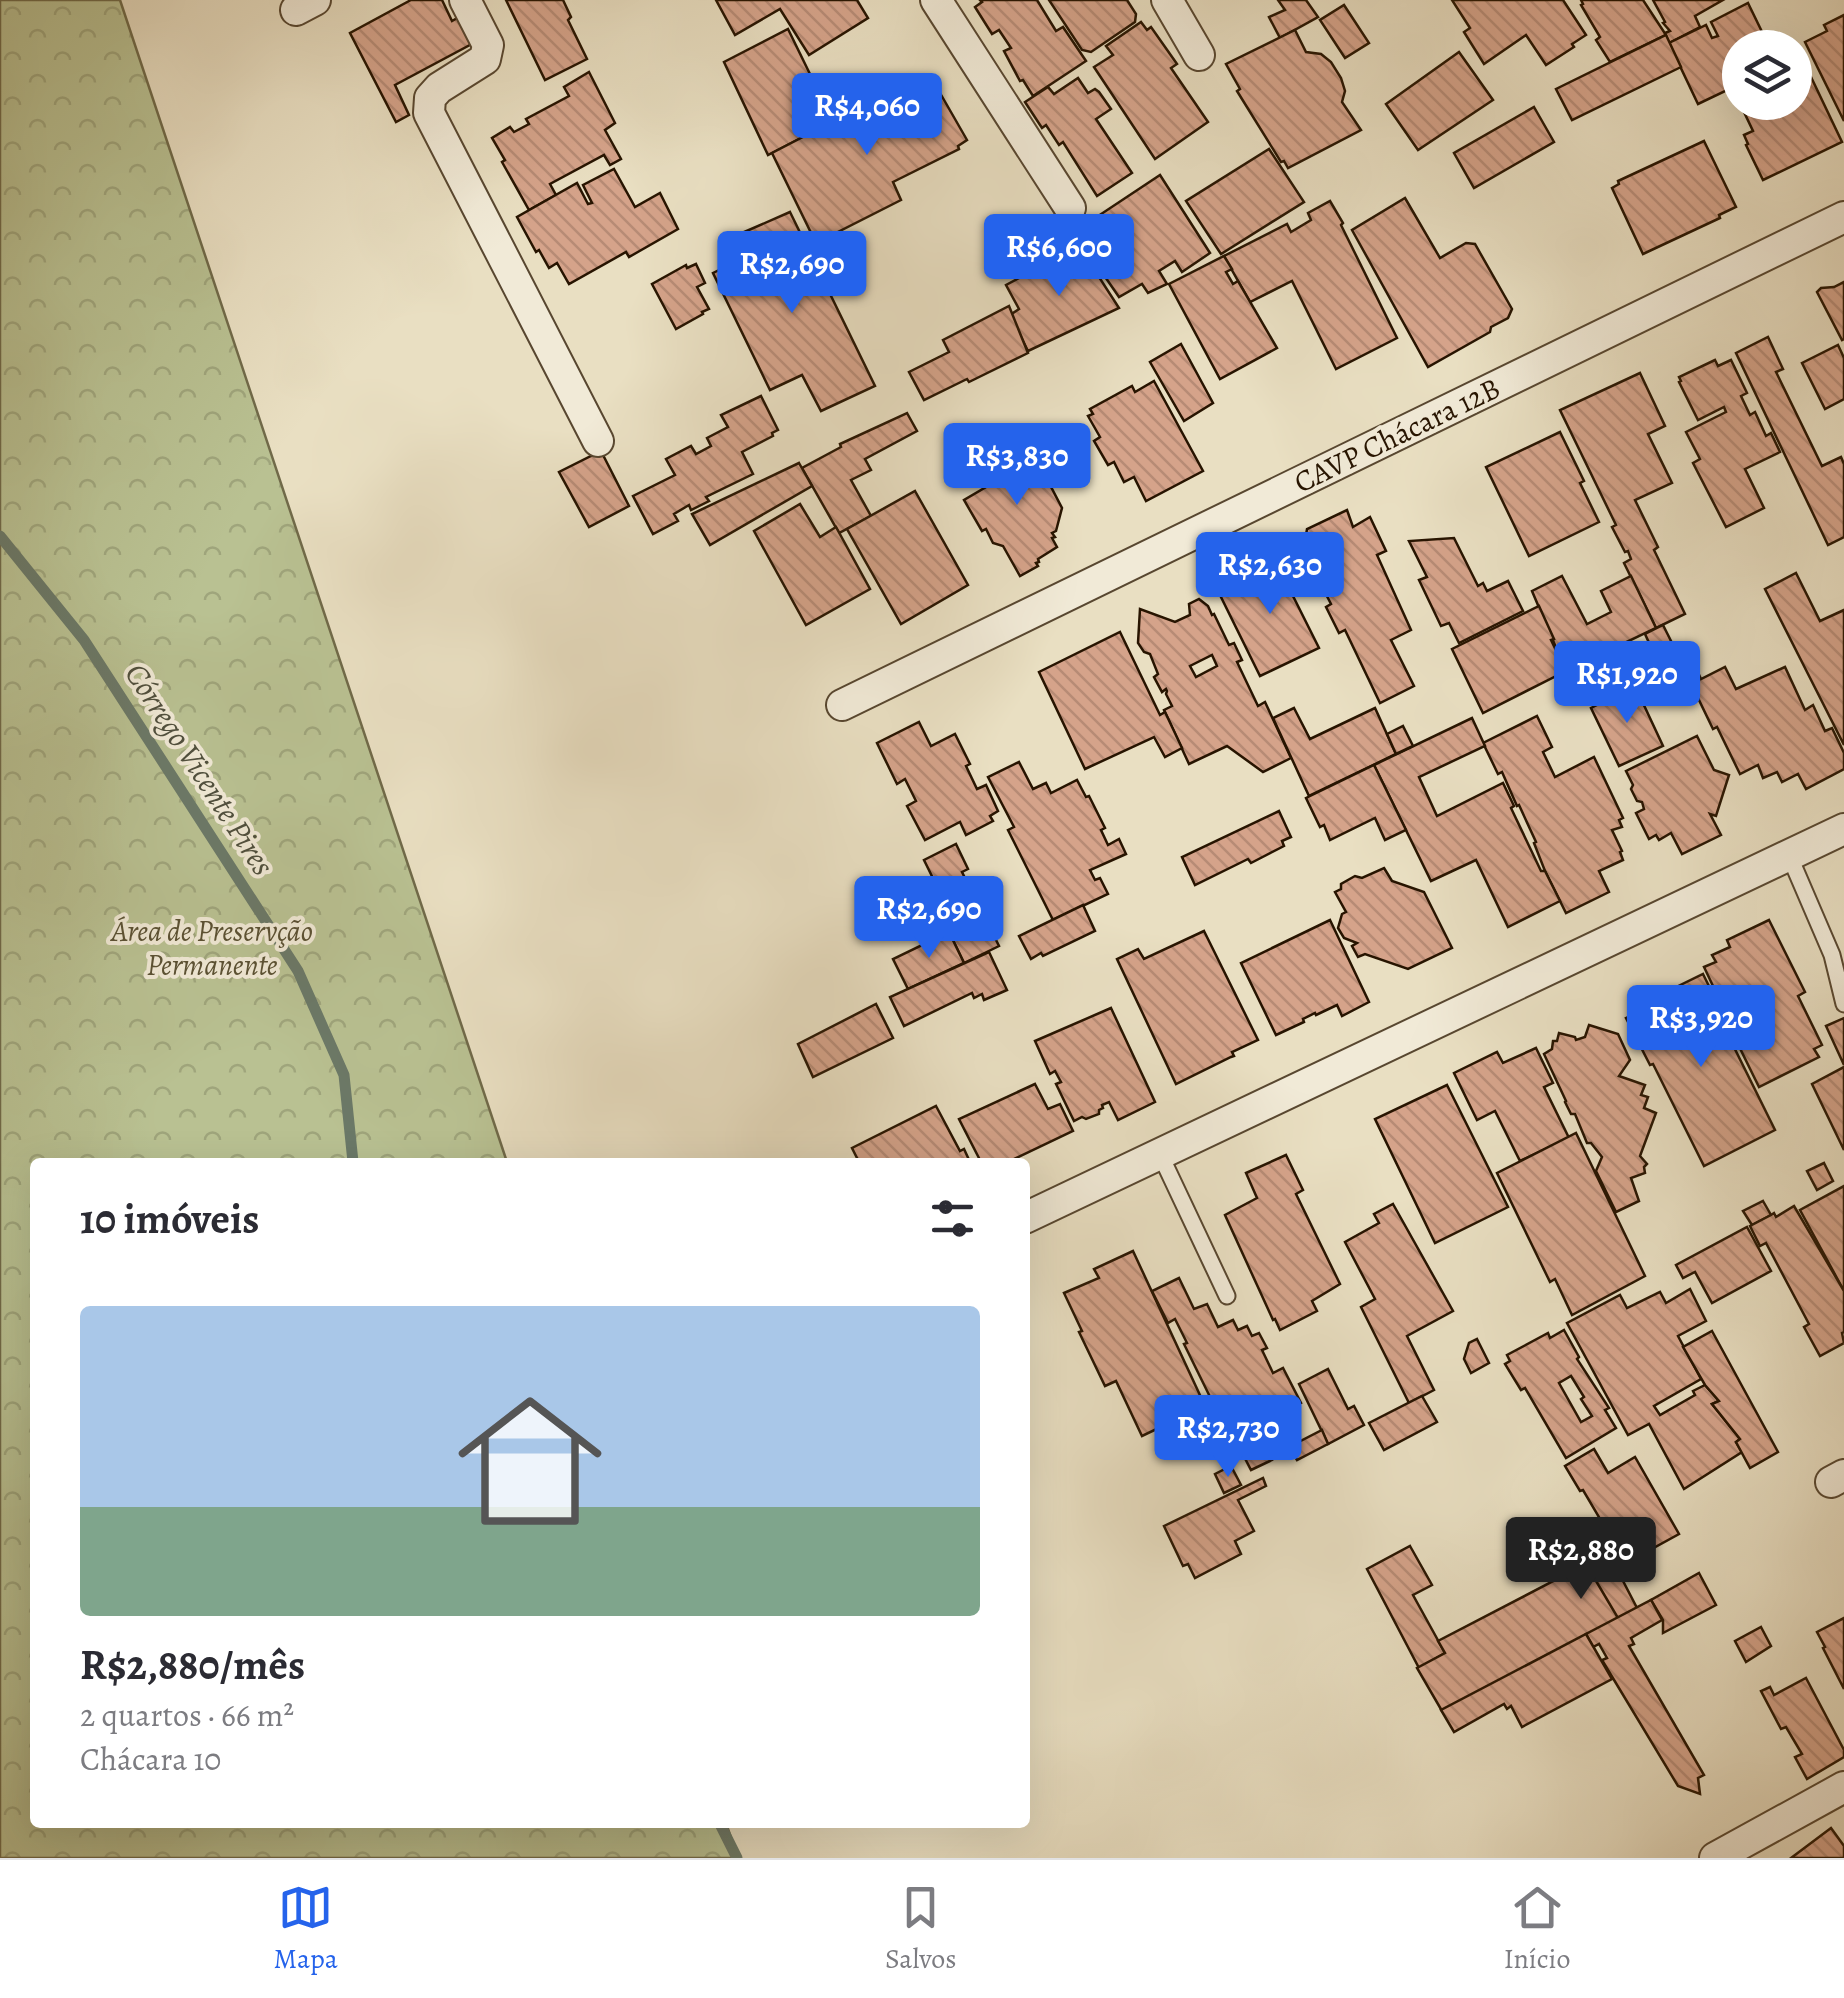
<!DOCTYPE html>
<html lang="pt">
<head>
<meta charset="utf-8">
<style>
	:root { --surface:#fff; --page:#f2f2f3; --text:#2b2b33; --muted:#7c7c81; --line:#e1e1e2; --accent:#2563eb }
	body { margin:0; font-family:Alegreya,serif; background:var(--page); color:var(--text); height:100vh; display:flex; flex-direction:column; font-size:38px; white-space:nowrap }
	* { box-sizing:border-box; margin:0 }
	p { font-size:32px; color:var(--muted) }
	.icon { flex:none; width:55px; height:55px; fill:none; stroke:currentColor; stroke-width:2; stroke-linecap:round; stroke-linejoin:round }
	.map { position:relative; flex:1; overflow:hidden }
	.panel { position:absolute; left:30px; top:1158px; width:1000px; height:670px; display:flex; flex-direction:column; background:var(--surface); border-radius:10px; box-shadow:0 10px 40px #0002 }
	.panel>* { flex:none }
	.tools { position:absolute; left:1722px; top:30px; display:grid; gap:20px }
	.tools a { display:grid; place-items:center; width:90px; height:90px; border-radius:50%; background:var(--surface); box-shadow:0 10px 40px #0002; font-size:50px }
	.price { position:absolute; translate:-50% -85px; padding:0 22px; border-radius:10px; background:var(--accent); color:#fff; font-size:32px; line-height:65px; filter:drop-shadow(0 2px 5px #0008) }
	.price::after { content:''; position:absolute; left:50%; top:60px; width:30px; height:22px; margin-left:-15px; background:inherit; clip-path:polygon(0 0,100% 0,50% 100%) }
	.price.current { background:#222; color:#fff }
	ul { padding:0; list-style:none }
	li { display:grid; align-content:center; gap:20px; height:530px; padding:0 50px }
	li span { display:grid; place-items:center; height:310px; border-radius:10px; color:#555 }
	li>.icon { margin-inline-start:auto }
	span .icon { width:180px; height:180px; fill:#fffc; stroke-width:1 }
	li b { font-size:42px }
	h2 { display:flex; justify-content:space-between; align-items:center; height:120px; padding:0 50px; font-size:42px }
	.menu { display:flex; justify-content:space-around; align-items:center; height:140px; border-top:2px solid var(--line); background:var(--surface); font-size:28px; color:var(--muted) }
	.menu a { display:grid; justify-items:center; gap:5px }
	.menu .current { color:var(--accent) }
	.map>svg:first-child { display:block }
</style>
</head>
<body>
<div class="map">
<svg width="1844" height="1858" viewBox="0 0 1844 1858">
	<defs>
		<pattern id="park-crowns" width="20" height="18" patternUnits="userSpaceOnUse" patternTransform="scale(2.5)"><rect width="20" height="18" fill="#b9c192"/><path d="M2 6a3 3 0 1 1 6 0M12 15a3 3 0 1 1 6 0" fill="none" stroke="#9fa57c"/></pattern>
		<pattern id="building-back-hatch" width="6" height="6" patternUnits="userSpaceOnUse" patternTransform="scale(2.5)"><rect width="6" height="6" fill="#d5a38a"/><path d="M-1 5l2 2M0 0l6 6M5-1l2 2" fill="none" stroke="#b78b75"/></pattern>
	</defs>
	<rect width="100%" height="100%" fill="#e9dfc2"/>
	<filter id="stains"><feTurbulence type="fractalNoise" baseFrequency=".002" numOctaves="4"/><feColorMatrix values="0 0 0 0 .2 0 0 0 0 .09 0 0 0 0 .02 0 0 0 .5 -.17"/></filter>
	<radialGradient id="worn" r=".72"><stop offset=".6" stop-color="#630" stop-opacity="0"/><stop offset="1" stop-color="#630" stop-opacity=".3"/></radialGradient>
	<path fill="url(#park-crowns)" stroke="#706a49" stroke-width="2.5" d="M0,0H120L507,1162H35V1822L726,1823L738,1858H0Z"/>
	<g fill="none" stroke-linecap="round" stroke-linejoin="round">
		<g stroke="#6b7968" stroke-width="11">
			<path d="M0,536L84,640L298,971L344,1075L353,1162"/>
			<path d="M719,1822L737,1858"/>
		</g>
	</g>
	<g fill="url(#building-back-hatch)" stroke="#271400" stroke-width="2.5" fill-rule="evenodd">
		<path d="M411,0H442L452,21L466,13L481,39L395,85L409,115L396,122L350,33Z"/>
		<path d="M506,0H563L571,17L568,20L587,59L545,80Z"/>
		<path d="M716,0H857L868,18L809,55L780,9L735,35Z"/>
		<path d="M980,0H1037L1056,31L1063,27L1086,61L1033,96L1023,80L1020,81L1004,51L1011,48L999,30L992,34L975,7L982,2Z"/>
		<path d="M1049,0H1127L1136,14L1135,22L1091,52L1082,50Z"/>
		<path d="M1278,0H1306L1318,17L1280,38L1269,17L1285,10Z"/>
		<path d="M1452,0H1563L1586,35L1572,44L1574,47L1546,65L1526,35L1484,64L1464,32L1470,28Z"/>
		<path d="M1581,0H1643L1666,35L1610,62L1596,40L1600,37L1581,5L1583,4Z"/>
		<path d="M1653,0H1723L1695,16L1700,27L1669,43L1665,33L1670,31L1663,23L1665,22Z"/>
		<path d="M1748,3L1764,36L1740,48V84L1698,104L1669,43L1706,25L1712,38L1718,36L1711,22Z"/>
		<path d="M1344,5L1369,43L1345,58L1320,20Z"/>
		<path d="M1844,15V121L1805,42L1827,31L1824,25Z"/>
		<path d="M1141,22L1147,30L1151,27L1177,64L1171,68L1208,122L1155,159L1094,67L1113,55L1106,46Z"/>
		<path d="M788,29L829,113L851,102L855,110L768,155L724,62Z"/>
		<path d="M1295,30L1306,52L1321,54L1331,62L1341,78L1345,91L1342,102L1361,130L1288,168L1284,161L1281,162L1237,91L1240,89L1226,64Z"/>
		<path d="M1666,35L1681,67L1572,120L1556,89Z"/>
		<path d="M1459,52L1493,100L1418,150L1386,104Z"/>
		<path d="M1801,56L1842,142L1763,180L1746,145L1748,144L1744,135L1753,131L1733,89L1740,85V102H1795V59Z"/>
		<path d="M589,72L615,123L605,130L621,159L610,165L604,155L550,184L556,195L529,210L502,162L505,160L492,138L510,127L514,132L529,124L526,119L569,96L564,87Z"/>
		<path d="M1078,78L1088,93L1095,89L1099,92L1111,109L1096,119L1132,173L1097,196L1063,142L1059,145L1046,125L1042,128L1025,102L1048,87L1054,94Z"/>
		<path d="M932,79L967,140L958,146L959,149L893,182L901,200L816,243L772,153L855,110L857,109L862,119L881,109L878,102L921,80L923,84Z"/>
		<path d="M1534,107L1554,142L1474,188L1454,153Z"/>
		<path d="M1704,141L1736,207L1719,215L1720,218L1643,254L1612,188L1619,184L1618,181Z"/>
		<path d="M1269,149L1304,202L1221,254L1186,201Z"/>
		<path d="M614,169L635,207L660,193L678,229L629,257L626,252L569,284L557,263L549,268L539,250L536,252L517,217L577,183L588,204L592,203L583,185Z"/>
		<path d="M1160,175L1210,253L1182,272L1175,261L1159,271L1167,284L1148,293L1142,284L1119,297L1099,268L1095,272L1071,234Z"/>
		<path d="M1405,198L1440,258L1466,243L1475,244L1512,309L1508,318L1491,327L1490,332L1428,367L1352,230Z"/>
		<path d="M1330,201L1343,223L1341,225L1397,338L1336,369L1292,281L1250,302L1224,256L1287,224L1291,232L1311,220L1308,213Z"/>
		<path d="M790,212L875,386L821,411L802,375L770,390L713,273L752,254L742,233Z"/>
		<path d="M1079,246L1119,308L1028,351L1010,315L1019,309L1006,285Z"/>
		<path d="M1224,256L1232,269L1226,272L1233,284L1238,281L1277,348L1220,379L1169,284Z"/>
		<path d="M696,264L705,283L697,287L709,309L702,312L703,314L676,329L652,284L686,265L687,268Z"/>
		<path d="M1844,282V339L1842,340L1817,292L1821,288L1834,287Z"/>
		<path d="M1009,306L1028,353L969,382L967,379L924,400L909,372L949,352L943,340Z"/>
		<path d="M1768,337L1783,369L1776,372L1822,466L1841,457L1844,464V537L1828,545L1736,353Z"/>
		<path d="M1181,344L1213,403L1184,421L1150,362Z"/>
		<path d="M1838,345L1844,358V399L1825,409L1802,363Z"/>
		<path d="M1715,360L1718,366L1731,360L1747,393L1741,396L1750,415L1755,412L1766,436L1771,433L1780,452L1745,469L1764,508L1726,527L1693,463L1700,459L1686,432L1726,412L1724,407L1698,420L1679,382L1681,381L1679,377Z"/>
		<path d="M1640,373L1665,426L1648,434L1672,483L1635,500L1658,547L1654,550L1685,614L1656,628L1624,563L1631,559L1628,551L1625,552L1612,527L1616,525L1560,410Z"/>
		<path d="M1154,381L1203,471L1146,501L1134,477L1124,482L1114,462L1108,465L1094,441L1100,437L1088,416L1093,414L1090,409L1132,386L1135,392Z"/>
		<path d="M761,396L778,430L772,433L773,436L742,452L753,474L706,497L709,501L691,510L689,505L674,514L678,521L653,534L633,496L675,475L666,459L691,446L696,454L711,446L707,438L728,427L721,415Z"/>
		<path d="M907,413L917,431L865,459L871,470L851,480L871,516L839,533L802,468L841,447L840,444Z"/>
		<path d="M1560,432L1584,481L1580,483L1599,522L1529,556L1486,467Z"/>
		<path d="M1009,444L1016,455L1032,456L1035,463L1038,462L1062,508L1056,531L1052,533L1055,537L1052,538L1057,547L1038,559L1039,562L1036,563L1038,566L1020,576L1003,546L993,543L986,529L982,531L964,500L986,487L982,480L987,478L978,462Z"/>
		<path d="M601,451L629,506L589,527L559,472Z"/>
		<path d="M799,463L812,486L710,545L692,514Z"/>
		<path d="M915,491L968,585L901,624L847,529Z"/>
		<path d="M800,504L820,537L836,527L870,589L806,625L754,531Z"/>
		<path d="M1347,510L1353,527L1370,517L1386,551L1377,555L1411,630L1391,640L1414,686L1380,703L1345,630L1339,633L1326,607L1331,604L1300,544L1305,541L1307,529Z"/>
		<path d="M1454,538L1478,586L1483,583L1487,591L1508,581L1523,611L1459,643L1449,623L1441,626L1419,580L1427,577L1409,541Z"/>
		<path d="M1286,555L1301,587L1291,592L1319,648L1260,676L1220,595L1248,581L1246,574Z"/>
		<path d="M1796,573L1820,621L1844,610V745L1765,589Z"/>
		<path d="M1562,576L1587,624L1611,612L1601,591L1631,576L1656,628L1566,671L1532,591Z"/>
		<path d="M1199,599L1208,606L1212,615L1214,614L1229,645L1234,643L1242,660L1237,662L1258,706L1265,702L1291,758L1263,772L1227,746L1189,764L1164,710L1172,706L1166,694L1167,691L1166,689L1162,692L1154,677L1158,674L1150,654L1144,652L1138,643L1140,609L1175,622L1190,615L1189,604ZM1212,655L1217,666L1196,677L1190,666Z"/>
		<path d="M1539,606L1554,639L1551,640L1566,671L1483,713L1452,649Z"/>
		<path d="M1663,625L1677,653L1658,662L1645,634Z"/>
		<path d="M1120,632L1160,715L1165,712L1182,748L1165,757L1154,737L1085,769L1039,672Z"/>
		<path d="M1695,666L1701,679L1725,667L1736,689L1785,667L1805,710L1813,705L1825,731L1832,728L1844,753V769L1806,789L1798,774L1782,782L1777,772L1763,778L1758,765L1740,774L1717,727L1713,729L1685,671Z"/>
		<path d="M1635,686L1663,746L1619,766L1591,708Z"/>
		<path d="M1294,708L1310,739L1375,708L1396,754L1309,796L1273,718Z"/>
		<path d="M1537,716L1552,747L1543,752L1555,777L1594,757L1623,818L1619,820L1622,827L1612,830L1622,851L1620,852L1623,860L1599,871L1609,892L1566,913L1545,871L1534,843L1536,842L1519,805L1517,806L1502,772L1498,774L1483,743Z"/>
		<path d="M1472,718L1485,746L1419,777L1437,816L1503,783L1514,806L1511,808L1541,871H1545L1560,901L1508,927L1476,860L1431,881L1374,765Z"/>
		<path d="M919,722L931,746L955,734L970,764L966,766L977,789L986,785L998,811L990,816L993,821L966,835L960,822L925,840L907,806L916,801L905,779L897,784L877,743Z"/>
		<path d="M1403,726L1413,746L1396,754L1387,734Z"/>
		<path d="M1697,736L1714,770L1729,775L1716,816L1710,814L1721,835L1682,854L1671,833L1659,840L1656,835L1649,839L1636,813L1644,809L1642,802L1637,801L1631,789L1633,785L1626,771Z"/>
		<path d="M1019,762L1033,789L1046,783L1051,793L1077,780L1086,797L1089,796L1105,828L1101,830L1108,845L1119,839L1126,854L1090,870L1095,880L1100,878L1108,894L1053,920L1008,830L1014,827L988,777Z"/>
		<path d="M1374,765L1406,830L1385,840L1375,818L1330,840L1324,825L1320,827L1306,798Z"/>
		<path d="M1279,811L1291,837L1282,841L1284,846L1251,863L1248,859L1195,885L1182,857Z"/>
		<path d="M956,844L968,869L962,872L999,946L964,963L949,932L957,927L924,860Z"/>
		<path d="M1384,868L1392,881L1424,892L1452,948L1408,969L1365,954L1358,957L1352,946L1357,943L1344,938L1338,928L1342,914L1346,912L1335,892L1341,889V884L1355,876L1362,878Z"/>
		<path d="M1083,905L1095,931L1043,956L1041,953L1031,959L1019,936Z"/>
		<path d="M1330,920L1369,1002L1342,1016L1337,1005L1316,1015L1315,1013L1303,1019L1304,1022L1276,1035L1241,963Z"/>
		<path d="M1769,920L1805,992L1798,996L1822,1045L1814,1049L1819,1057L1759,1087L1729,1026L1731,1024L1704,967L1716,962L1712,955L1730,947L1727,940Z"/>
		<path d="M1204,931L1258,1040L1232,1052L1234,1056L1231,1057L1176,1084L1117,959L1138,949L1144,959Z"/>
		<path d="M949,932L964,963L908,989L893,959Z"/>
		<path d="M989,952L1007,990L984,1000L982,994L974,998L972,993L904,1026L890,997Z"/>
		<path d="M1703,974L1728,1025L1724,1027L1775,1130L1704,1166L1653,1064L1650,1065L1626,1018L1657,1003L1655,998L1660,995Z"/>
		<path d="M876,1004L893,1038L813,1077L798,1044Z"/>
		<path d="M1111,1008L1155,1102L1118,1120L1109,1102L1102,1105L1103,1108L1099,1110V1114L1086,1119L1082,1117L1074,1121L1056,1084L1061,1082L1055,1071L1050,1074L1035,1041Z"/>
		<path d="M1844,1018V1065L1826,1026Z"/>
		<path d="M1589,1025L1618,1034L1630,1060L1619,1076L1645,1085L1641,1095L1648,1097L1644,1108L1656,1113L1640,1156L1647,1164L1644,1167L1645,1173L1631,1178L1639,1201L1616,1212L1596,1171L1602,1157L1591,1143H1587L1575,1114H1571L1565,1102L1566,1101L1544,1054L1552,1049L1553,1041H1557L1559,1033L1575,1037L1576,1040L1585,1037Z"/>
		<path d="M1536,1048L1553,1083L1544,1087L1569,1138L1520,1161L1495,1111L1477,1120L1454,1073L1497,1052L1503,1063Z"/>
		<path d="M1844,1067V1150L1812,1084Z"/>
		<path d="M1035,1084L1048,1109L1060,1104L1073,1131L1008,1162H999L998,1160L992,1162H981L959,1119Z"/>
		<path d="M1447,1085L1508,1207L1435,1243L1375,1119Z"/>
		<path d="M936,1106L960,1151L964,1149L970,1162H859L852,1148Z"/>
		<path d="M1576,1133L1645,1276L1572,1315L1555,1279L1550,1282L1497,1173Z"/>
		<path d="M1286,1155L1303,1190L1296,1194L1340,1284L1312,1301L1317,1311L1280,1330L1275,1319L1273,1320L1225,1215L1257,1198L1246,1173Z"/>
		<path d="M1824,1163L1833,1181L1817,1190L1807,1171Z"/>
		<path d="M1844,1186V1291L1800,1210Z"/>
		<path d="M1763,1201L1771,1215L1752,1225L1743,1211Z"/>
		<path d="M1393,1204L1453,1311L1407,1336L1434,1390L1409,1403L1361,1307L1375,1299L1345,1242L1379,1223L1374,1214Z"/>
		<path d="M1794,1206L1844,1291V1332L1842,1333L1844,1343L1820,1356L1804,1327L1809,1324L1766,1243L1760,1246L1750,1226L1771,1215L1774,1213L1776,1217Z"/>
		<path d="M1747,1227L1771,1271L1712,1303L1695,1272L1683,1278L1676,1265Z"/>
		<path d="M1133,1251L1205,1406L1142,1436L1116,1381L1105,1386L1079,1332L1082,1331L1064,1293L1099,1278L1094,1269Z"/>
		<path d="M1179,1278L1194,1309L1207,1304L1218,1327L1233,1320L1238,1330L1247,1326L1252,1336L1259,1333L1267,1348L1262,1350L1273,1373L1283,1368L1301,1403L1269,1419L1276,1433L1262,1439L1272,1460L1251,1470L1218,1406L1215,1407L1184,1344L1187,1343L1175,1319L1168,1323L1152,1291Z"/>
		<path d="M1690,1289L1706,1321L1678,1336L1701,1379L1654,1406L1660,1415L1695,1395L1693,1391L1705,1385L1719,1401L1712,1404L1740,1439L1736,1442L1742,1452L1684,1489L1649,1424L1628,1435L1567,1323L1620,1295L1627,1308L1660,1292L1666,1303Z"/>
		<path d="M1564,1330L1579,1357L1577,1359L1609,1408L1605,1410L1616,1428L1566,1458L1525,1388L1521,1390L1505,1364L1510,1361L1507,1355L1548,1333L1550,1338ZM1571,1376L1584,1397L1581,1399L1592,1416L1581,1422L1559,1383Z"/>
		<path d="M1712,1331L1778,1452L1750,1468L1736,1442L1740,1439L1712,1404L1719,1401L1705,1385L1683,1347Z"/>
		<path d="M1477,1339L1489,1363L1471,1373L1464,1359L1469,1343Z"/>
		<path d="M1328,1369L1348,1409L1354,1406L1364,1425L1328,1444L1299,1384Z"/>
		<path d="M1422,1396L1437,1422L1384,1450L1369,1423Z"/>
		<path d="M1322,1430L1328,1444L1297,1460L1289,1447Z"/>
		<path d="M1594,1449L1608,1473L1635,1457L1679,1534L1626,1563L1583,1490L1580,1491L1565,1466Z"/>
		<path d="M1231,1466L1241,1485L1224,1493L1215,1474Z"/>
		<path d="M1263,1478L1266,1486L1238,1500L1254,1531L1235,1541L1241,1554L1195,1578L1188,1564L1183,1566L1164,1526Z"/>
		<path d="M1410,1546L1432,1585L1413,1595L1445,1653L1419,1668L1367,1569Z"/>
		<path d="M1608,1552L1637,1608L1556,1652L1525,1597Z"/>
		<path d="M1586,1564L1618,1618L1442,1711L1417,1668L1445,1653L1438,1641Z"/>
		<path d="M1699,1573L1716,1605L1663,1633V1620L1651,1600Z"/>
		<path d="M1651,1600L1662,1620L1631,1638L1634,1644L1629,1646L1704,1775L1698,1778L1700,1794L1678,1786L1602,1660L1607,1658L1599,1644L1593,1647L1586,1634Z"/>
		<path d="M1844,1618V1689L1823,1648L1825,1647L1817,1632Z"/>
		<path d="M1761,1627L1771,1646L1746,1662L1735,1641Z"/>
		<path d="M1586,1634L1612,1679L1522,1727L1511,1706L1507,1709L1504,1704L1454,1732L1441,1710Z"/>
		<path d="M1806,1678L1844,1750V1757L1807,1779L1795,1757L1802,1754L1786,1727L1781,1729L1761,1691L1770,1687L1774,1695Z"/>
		<path d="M1831,1828L1844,1846V1858H1791Z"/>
	</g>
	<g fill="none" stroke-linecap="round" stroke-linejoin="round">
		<g stroke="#584730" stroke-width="19">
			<g id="service">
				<path d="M1789,855L1832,955L1844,1004"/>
				<path d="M1160,1154L1227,1296"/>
			</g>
		</g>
		<g stroke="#584730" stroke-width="34">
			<g id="minor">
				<path d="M465,0L488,45L485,59L439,88L430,98L429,113L598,441"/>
				<path d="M936,0L1070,208"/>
				<path d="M1167,0L1199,55"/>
				<path d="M296,10L315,0"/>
				<path d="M842,705L1844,217"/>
				<path d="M1025,1218L1844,829"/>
				<path d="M1831,1482L1844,1475"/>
				<path d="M1715,1858L1844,1787"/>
			</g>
		</g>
		<use href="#service" stroke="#f1ead7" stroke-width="15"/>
		<use href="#minor" stroke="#f1ead7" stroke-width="30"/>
	</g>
	<g text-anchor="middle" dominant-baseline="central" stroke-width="8" stroke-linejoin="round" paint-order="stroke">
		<g font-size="30" fill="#271400" stroke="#f1ead7">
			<text transform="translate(1397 435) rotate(-26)">CAVP Chácara 12B</text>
		</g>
		<g font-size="30" font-style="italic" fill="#5a5133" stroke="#f1ead7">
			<text x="212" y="931">Área de Preservção<tspan x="212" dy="34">Permanente</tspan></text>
		</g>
		<g font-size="32" font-style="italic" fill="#4f4f3d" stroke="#f1ead7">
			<text transform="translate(200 769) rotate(57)">Córrego Vicente Pires</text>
		</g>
	</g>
	<rect width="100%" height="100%" filter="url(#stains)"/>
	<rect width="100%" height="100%" fill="url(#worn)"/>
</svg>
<div class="tools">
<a><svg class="icon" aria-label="layers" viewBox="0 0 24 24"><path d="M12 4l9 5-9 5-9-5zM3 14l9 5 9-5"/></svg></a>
</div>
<b class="price" style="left:867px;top:158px">R$4,060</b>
<b class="price" style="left:1059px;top:299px">R$6,600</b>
<b class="price" style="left:792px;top:316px">R$2,690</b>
<b class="price" style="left:1017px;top:508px">R$3,830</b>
<b class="price" style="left:1270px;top:617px">R$2,630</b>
<b class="price" style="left:1627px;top:726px">R$1,920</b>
<b class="price" style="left:929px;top:961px">R$2,690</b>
<b class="price" style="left:1701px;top:1070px">R$3,920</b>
<b class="price" style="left:1228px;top:1480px">R$2,730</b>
<b class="price current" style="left:1581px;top:1602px">R$2,880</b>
<section class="panel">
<h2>10 imóveis<svg class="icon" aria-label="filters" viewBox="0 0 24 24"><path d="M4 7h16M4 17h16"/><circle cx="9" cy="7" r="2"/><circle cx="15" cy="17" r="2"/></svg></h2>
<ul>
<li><span style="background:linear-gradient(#a9c7e8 65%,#7fa58c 0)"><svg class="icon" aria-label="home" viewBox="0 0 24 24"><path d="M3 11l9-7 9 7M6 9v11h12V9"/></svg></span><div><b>R$2,880/mês</b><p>2 quartos · 66 m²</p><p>Chácara 10</p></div></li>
</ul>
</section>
</div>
<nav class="menu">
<a class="current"><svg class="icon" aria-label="map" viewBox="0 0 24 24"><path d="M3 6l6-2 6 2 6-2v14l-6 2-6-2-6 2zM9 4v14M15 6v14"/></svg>Mapa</a>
<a><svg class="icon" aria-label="saved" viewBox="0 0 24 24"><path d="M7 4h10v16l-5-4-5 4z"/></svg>Salvos</a>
<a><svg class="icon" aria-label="home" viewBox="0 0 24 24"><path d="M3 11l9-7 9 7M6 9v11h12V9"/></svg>Início</a>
</nav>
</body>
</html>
